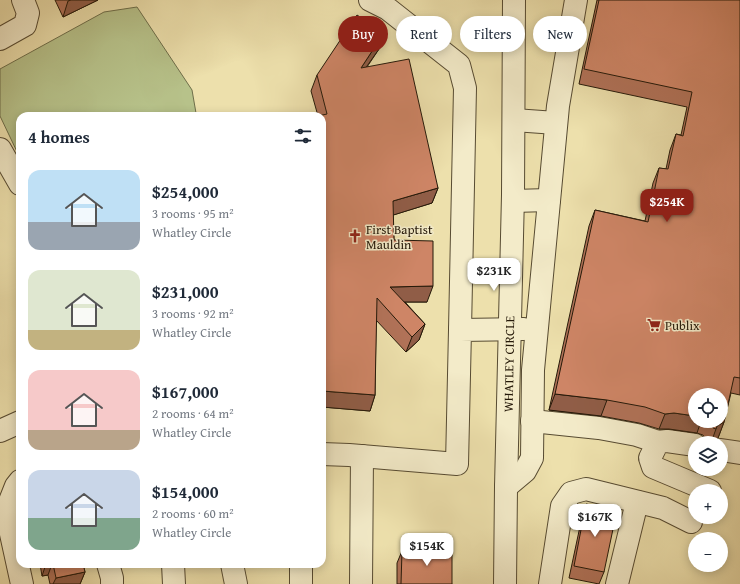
<!DOCTYPE html>
<html lang="en">
<head>
<meta charset="utf-8">
<style>
	:root { --surface:#fff; --page:#f6f6f7; --text:#1f2937; --muted:#747a83; --accent:#8f2418 }
	body { margin:0; font-family:"Gentium Book Plus",serif; background:var(--page); color:var(--text); height:100vh; display:flex; flex-direction:column; font-size:15px; white-space:nowrap }
	* { box-sizing:border-box; margin:0 }
	p { font-size:13px; color:var(--muted) }
	.icon { flex:none; width:22px; height:22px; fill:none; stroke:currentColor; stroke-width:2; stroke-linecap:round; stroke-linejoin:round }
	.map { position:relative; flex:1; overflow:hidden }
	.sheet { position:absolute; left:16px; top:112px; width:310px; height:456px; display:flex; flex-direction:column; background:var(--surface); border-radius:12px; box-shadow:0 2px 10px #0003 }
	.sheet>* { flex:none }
	.banner { position:absolute; left:338px; top:16px; width:342px; height:36px; display:flex; gap:8px }
	.fabs { position:absolute; left:688px; top:388px; display:grid; gap:8px }
	.fabs a { display:grid; place-items:center; width:40px; height:40px; border-radius:50%; background:var(--surface); box-shadow:0 2px 10px #0003; font-size:20px }
	.price { position:absolute; translate:-50% -34px; padding:0 9px; border-radius:8px; background:#fff; color:#222; font-size:13px; line-height:26px; filter:drop-shadow(0 1px 2px #0008) }
	.price::after { content:''; position:absolute; left:50%; top:24px; width:12px; height:9px; margin-left:-6px; background:inherit; clip-path:polygon(0 0,100% 0,50% 100%) }
	.price.active { background:var(--accent); color:#fff }
	ul { padding:0; list-style:none }
	li { display:flex; align-items:center; gap:12px; height:100px; padding:0 12px }
	li span { display:grid; place-items:center; flex:none; width:112px; height:80px; border-radius:12px; color:#555 }
	li>.icon { margin-inline-start:auto }
	span .icon { width:48px; height:48px; fill:#fffc; stroke-width:1 }
	li b { font-size:17px }
	h2 { display:flex; justify-content:space-between; align-items:center; height:48px; padding:0 12px; font-size:17px }
	.tag { padding:0 14px; border-radius:18px; background:var(--surface); box-shadow:0 2px 10px #0003; font-size:14px; line-height:36px }
	.tag.active { background:var(--accent); color:#fff }
	.map>svg:first-child { display:block }
</style>
</head>
<body>
<div class="map">
<svg width="740" height="584" viewBox="0 0 740 584">
	<rect width="100%" height="100%" fill="#ede0ac"/>
	<filter id="stains"><feTurbulence type="fractalNoise" baseFrequency=".005" numOctaves="4"/><feColorMatrix values="0 0 0 0 .2 0 0 0 0 .09 0 0 0 0 .02 0 0 0 .5 -.17"/></filter>
	<radialGradient id="worn" r=".72"><stop offset=".6" stop-color="#630" stop-opacity="0"/><stop offset="1" stop-color="#630" stop-opacity=".3"/></radialGradient>
	<path fill="#b7c28a" stroke="#6e6e4a" d="M137,7L192,90L196,113L194,116H20V158L0,116V69L104,12Z"/>
	<g fill="none" stroke-linecap="round" stroke-linejoin="round">
		<g stroke="#574b32" stroke-width="24">
			<g id="minor">
				<path d="M370,0L388,9L459,65L465,88L460,330"/>
				<path d="M0,39L25,25L28,13L23,0"/>
				<path d="M514,120L556,123"/>
				<path d="M0,149L20,184"/>
				<path d="M513,201L549,200"/>
				<path d="M532,421L599,428L637,435L658,442"/>
				<path d="M0,431L20,422"/>
				<path d="M695,445L667,441L658,442L650,458L653,467L710,491"/>
				<path d="M721,450L740,453"/>
				<path d="M322,454L349,455L457,464L460,330L524,329"/>
				<path d="M20,481L16,486L8,506L11,534L22,584"/>
				<path d="M506,487L525,471L532,458L533,370L558,106L576,0"/>
				<path d="M108,564L112,578V584"/>
				<path d="M173,564L174,584"/>
				<path d="M232,564L236,584"/>
				<path d="M301,584V564"/>
				<path d="M361,584L362,456"/>
				<path d="M505,584L506,487L513,195L514,0"/>
				<path d="M550,584L562,506L571,493L586,489L663,508L691,522"/>
				<path d="M617,584L637,502"/>
			</g>
		</g>
		<use href="#minor" stroke="#f3ebc9" stroke-width="22"/>
	</g>
	<g fill="#b17258" stroke="#251909" fill-rule="evenodd">
		<path d="M55,0H98L63,17Z"/>
		<path d="M597,0H740V395L731,393L724,422L718,438L712,442L711,443H707L706,440L703,435L697,433L669,429H659L639,423L601,416L549,410L589,226L595,210L645,221L653,183L659,168L666,169L670,150L676,134L681,135L687,107L579,84ZM721,395V421H695Z"/>
		<path d="M379,49L367,67L438,188L432,203L393,215L394,240L427,302H405L425,324L419,340L406,352L376,320L375,395L370,411L322,407V116H318L311,91L317,75Z"/>
		<path d="M586,504L604,572L599,584L569,578L582,517Z"/>
		<path d="M427,549L452,584H397V563L402,551H426Z"/>
		<path d="M40,564H83L85,572L80,584H50L48,575L42,576Z"/>
	</g>
	<g fill="#905d47" stroke="#251909">
		<path d="M71,0H98L63,17L68,1Z"/>
		<path d="M384,33L379,49L355,83L361,68Z"/>
		<path d="M438,188L432,203L387,217L393,201Z"/>
		<path d="M433,286L427,302H384L390,287Z"/>
		<path d="M425,324L419,340L406,352L412,337Z"/>
		<path d="M322,391L375,395L370,411L322,407Z"/>
		<path d="M555,394L607,400L601,416L549,410Z"/>
		<path d="M674,413L695,416V421H701L697,433L669,429H659L665,414Z"/>
		<path d="M724,422L718,438L711,443L717,426Z"/>
		<path d="M46,564H52L48,575L42,576Z"/>
		<path d="M85,572L80,584H53L56,578Z"/>
	</g>
	<g fill="#ce8566" stroke="#251909">
		<path d="M599,0H740V378L734,377L724,422L717,426L716,429L713,428L712,424L710,421H721V395H695V416L674,413L665,414L645,407L607,400L555,394L595,210L648,222L659,168L668,169L676,134L683,136L692,92L584,69Z"/>
		<path d="M357,15L384,33L361,68L409,59L438,188L393,201L394,240L433,241V286L390,287L425,324L412,337L377,298L375,395L322,391V116H318L327,114L317,75Z"/>
		<path d="M586,504L617,510L604,572L574,566Z"/>
		<path d="M427,549H450V551H452V584H401L402,551H427Z"/>
		<path d="M53,564H83L85,572L56,578Z"/>
	</g>
	<defs>
		<g id="church-bare" transform="scale(1.08)"><path d="M-1.2-6h2.4v3.5h3.3v2.4h-3.3V6h-2.4V-.1h-3.3v-2.4h3.3Z" fill="#8f2418" stroke="#f3ebc9" stroke-width="2.5" paint-order="stroke"/></g>
		<g id="supermarket-bare" transform="scale(1.08)"><path d="M-6-5.5h2.5l.6 2H6L4.5 2H-2.5L-4.4-4H-6ZM-1.5 3.2a1.3 1.3 0 1 0 .1 0ZM3 3.2a1.3 1.3 0 1 0 .1 0Z" fill="#8f2418" stroke="#f3ebc9" stroke-width="2.5" paint-order="stroke"/></g>
	</defs>
	<g fill-rule="evenodd">
		<use href="#church-bare" x="355" y="236"/>
		<use href="#supermarket-bare" x="654" y="325"/>
	</g>
	<g text-anchor="middle" dominant-baseline="central" stroke-width="3" stroke-linejoin="round" paint-order="stroke">
		<g font-size="13" fill="#251909" stroke="#f3ebc9" text-anchor="start">
			<text x="366" y="229">First Baptist<tspan x="366" dy="15">Mauldin</tspan></text>
			<text x="665" y="325">Publix</text>
		</g>
		<g font-size="13" fill="#251909" stroke="#f3ebc9">
			<text transform="translate(509 364) rotate(-89)">WHATLEY CIRCLE</text>
		</g>
	</g>
	<rect width="100%" height="100%" filter="url(#stains)"/>
	<rect width="100%" height="100%" fill="url(#worn)"/>
</svg>
<div class="fabs">
<a><svg class="icon" aria-label="locate" viewBox="0 0 24 24"><circle cx="12" cy="12" r="6"/><path d="M12 2v4M12 18v4M2 12h4M18 12h4"/></svg></a>
<a><svg class="icon" aria-label="layers" viewBox="0 0 24 24"><path d="M12 4l9 5-9 5-9-5zM3 14l9 5 9-5"/></svg></a>
<a>+</a>
<a>−</a>
</div>
<b class="price active" style="left:667px;top:223px">$254K</b>
<b class="price" style="left:494px;top:292px">$231K</b>
<b class="price" style="left:595px;top:538px">$167K</b>
<b class="price" style="left:427px;top:567px">$154K</b>
<div class="banner">
<a class="tag active">Buy</a>
<a class="tag">Rent</a>
<a class="tag">Filters</a>
<a class="tag">New</a>
</div>
<section class="sheet">
<h2>4 homes<svg class="icon" aria-label="filters" viewBox="0 0 24 24"><path d="M4 7h16M4 17h16"/><circle cx="9" cy="7" r="2"/><circle cx="15" cy="17" r="2"/></svg></h2>
<ul>
<li><span style="background:linear-gradient(#bfe0f5 65%,#9aa5b1 0)"><svg class="icon" aria-label="home" viewBox="0 0 24 24"><path d="M3 11l9-7 9 7M6 9v11h12V9"/></svg></span><div><b>$254,000</b><p>3 rooms · 95 m²</p><p>Whatley Circle</p></div></li>
<li><span style="background:linear-gradient(#dfe7d0 75%,#c2b280 0)"><svg class="icon" aria-label="home" viewBox="0 0 24 24"><path d="M3 11l9-7 9 7M6 9v11h12V9"/></svg></span><div><b>$231,000</b><p>3 rooms · 92 m²</p><p>Whatley Circle</p></div></li>
<li><span style="background:linear-gradient(#f6c9c9 75%,#b9a48a 0)"><svg class="icon" aria-label="home" viewBox="0 0 24 24"><path d="M3 11l9-7 9 7M6 9v11h12V9"/></svg></span><div><b>$167,000</b><p>2 rooms · 64 m²</p><p>Whatley Circle</p></div></li>
<li><span style="background:linear-gradient(#c9d6e8 60%,#7fa58c 0)"><svg class="icon" aria-label="home" viewBox="0 0 24 24"><path d="M3 11l9-7 9 7M6 9v11h12V9"/></svg></span><div><b>$154,000</b><p>2 rooms · 60 m²</p><p>Whatley Circle</p></div></li>
</ul>
</section>
</div>
</body>
</html>
